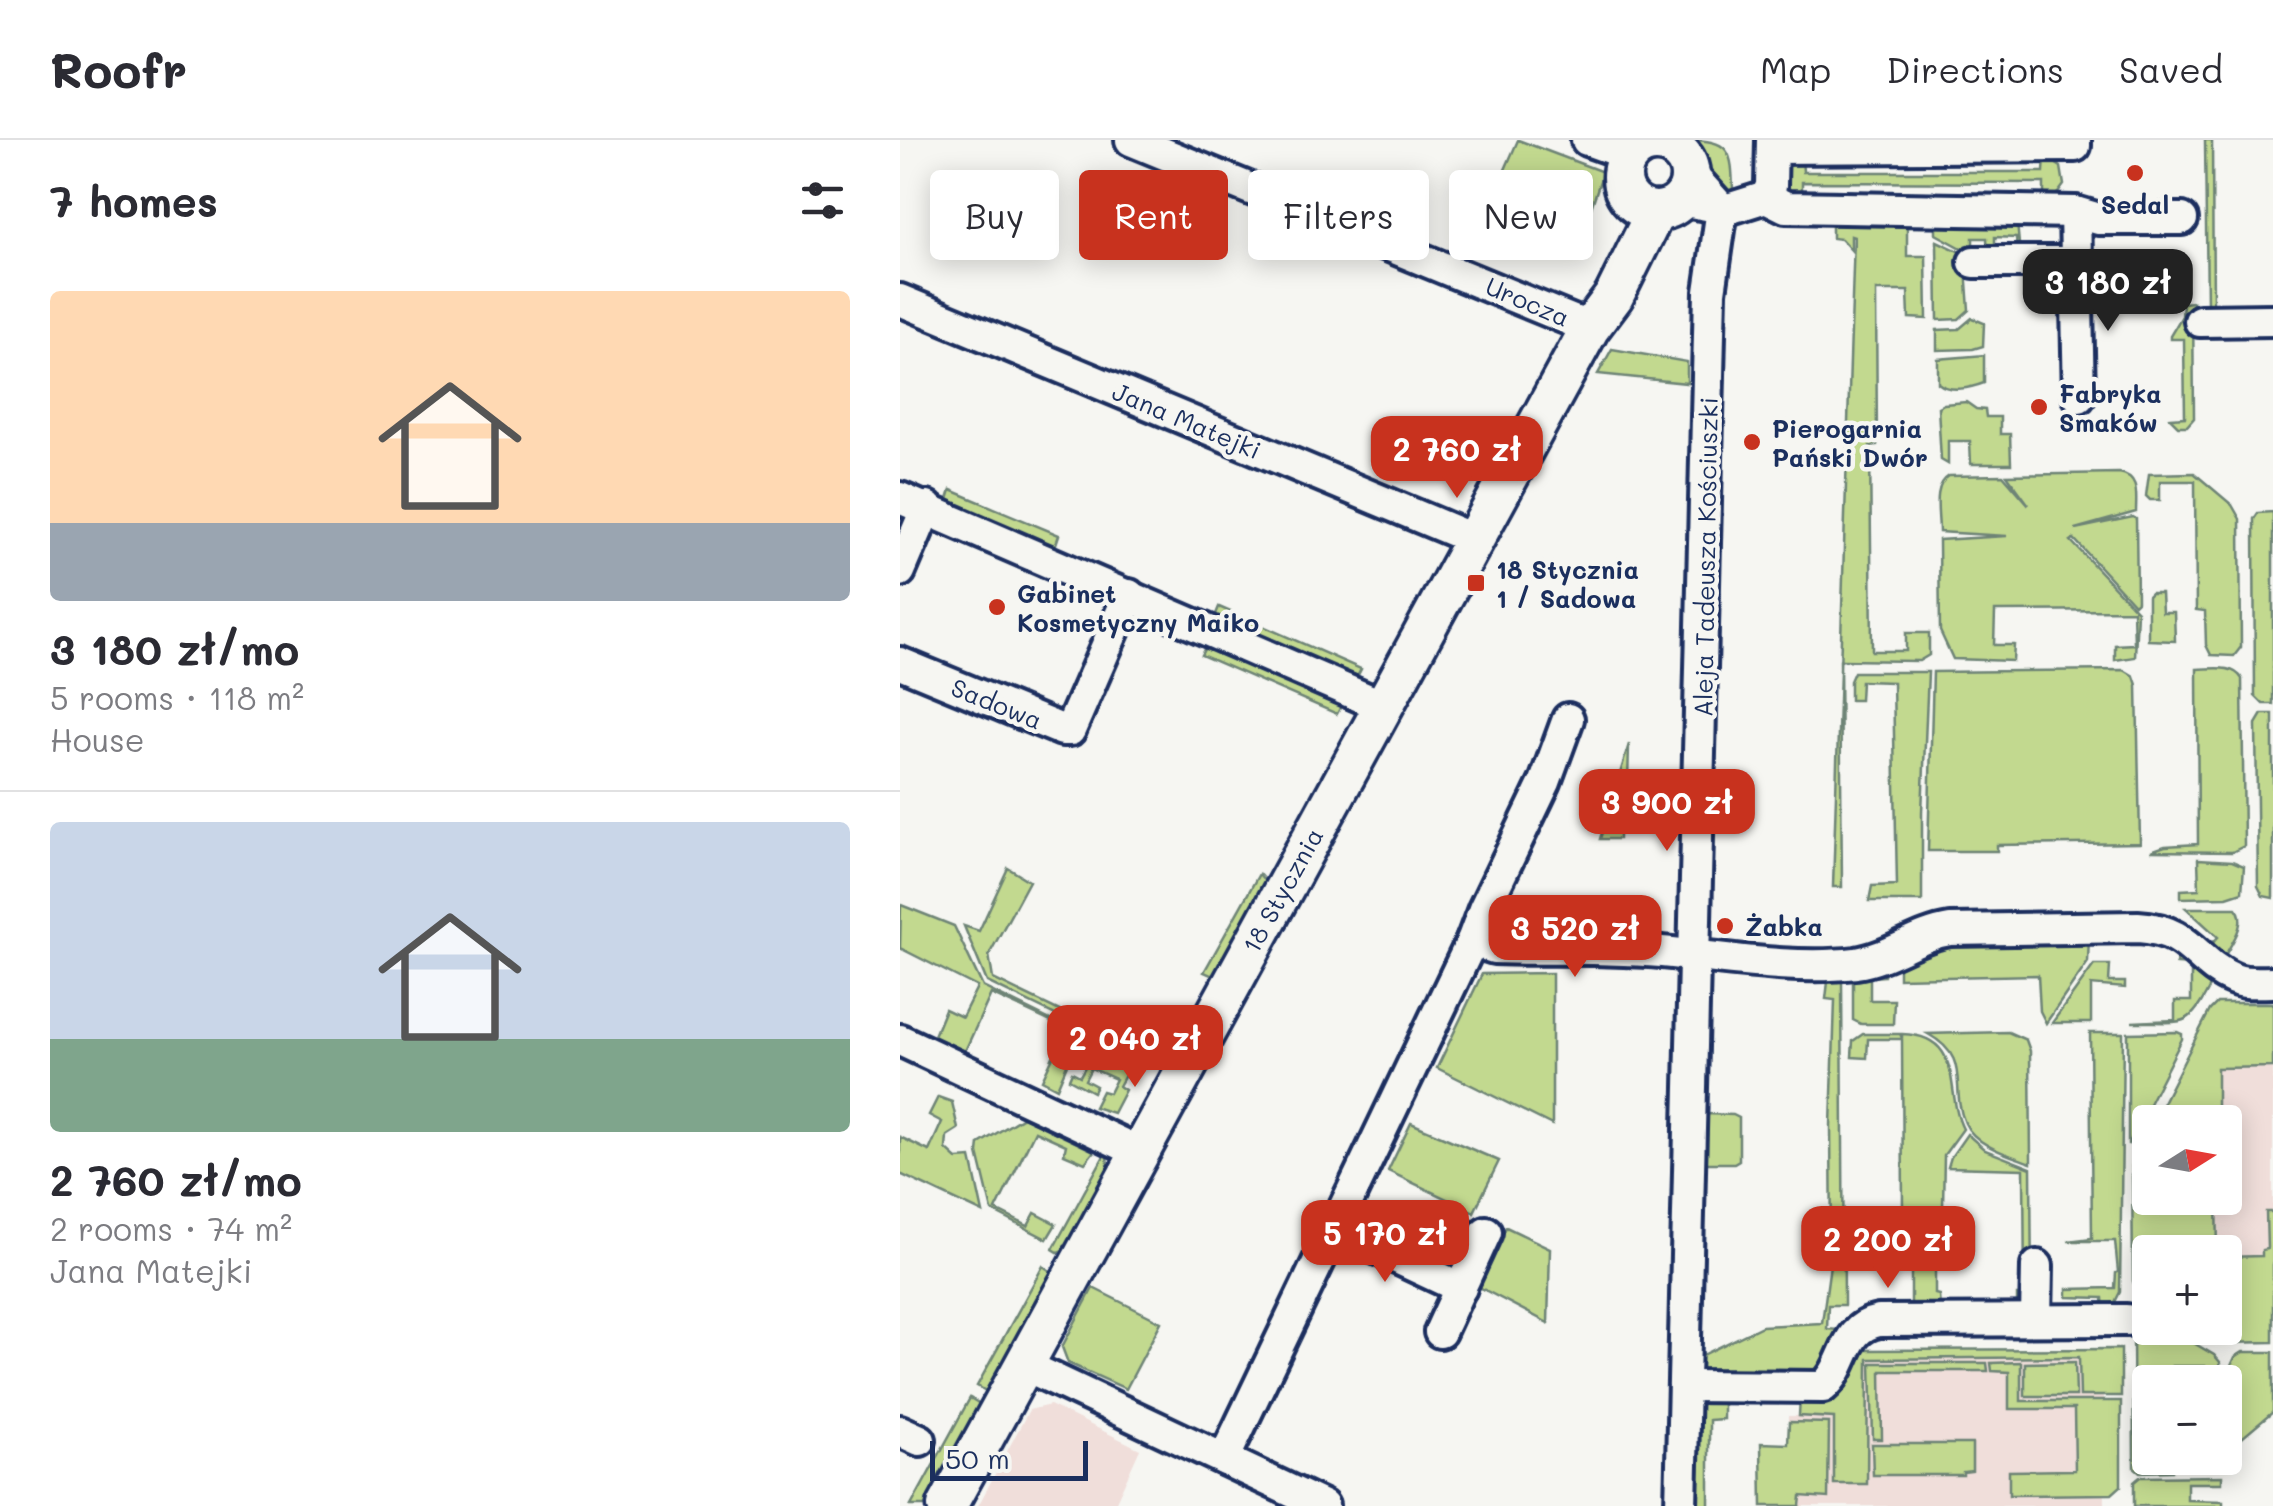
<!DOCTYPE html>
<html lang="en">
<head>
<meta charset="utf-8">
<style>
	:root { --surface:#fff; --page:#f7f7f7; --text:#2b2b33; --muted:#7c7c81; --line:#e1e1e2; --accent:#c8321e }
	body { margin:0; font-family:Mali,sans-serif; background:var(--page); color:var(--text); height:100vh; display:flex; flex-direction:column; font-size:38px; white-space:nowrap }
	* { box-sizing:border-box; margin:0 }
	p { font-size:32px; color:var(--muted) }
	.icon { flex:none; width:55px; height:55px; fill:none; stroke:currentColor; stroke-width:2; stroke-linecap:round; stroke-linejoin:round }
	.map { position:relative; flex:1; overflow:hidden }
	.panel { display:flex; flex-direction:column; background:var(--surface); width:900px }
	.panel>* { flex:none }
	.banner { position:absolute; left:30px; top:30px; width:950px; height:90px; display:flex; gap:20px }
	.needle { width:65px; rotate:79deg }
	.fabs { position:absolute; left:1232px; top:965px; display:grid; gap:20px }
	.fabs a { display:grid; place-items:center; width:110px; height:110px; border-radius:10px; background:var(--surface); box-shadow:0 5px 25px #0003; font-size:50px }
	.scale { position:absolute; left:30px; bottom:25px; width:158px; box-sizing:border-box; padding-left:10px; border:5px solid #1b2f5e; border-top:0; font-size:28px; line-height:35px; white-space:nowrap; color:#1b2f5e; -webkit-text-stroke:8px #f6f6f2; paint-order:stroke }
	.price { position:absolute; translate:-50% -85px; padding:0 22px; border-radius:20px; background:var(--accent); color:#fff; font-size:32px; line-height:65px; filter:drop-shadow(0 2px 5px #0008) }
	.price::after { content:''; position:absolute; left:50%; top:60px; width:30px; height:22px; margin-left:-15px; background:inherit; clip-path:polygon(0 0,100% 0,50% 100%) }
	.price.active { background:#222; color:#fff }
	ul { padding:0; list-style:none }
	li { display:grid; align-content:center; gap:20px; height:530px; padding:0 50px }
	li+li { border-top:2px solid var(--line) }
	li span { display:grid; place-items:center; height:310px; border-radius:10px; color:#555 }
	li>.icon { margin-inline-start:auto }
	span .icon { width:180px; height:180px; fill:#fffc; stroke-width:1 }
	li b { font-size:42px }
	h2 { display:flex; justify-content:space-between; align-items:center; height:120px; padding:0 50px; font-size:42px }
	.pill { padding:0 35px; border-radius:10px; background:var(--surface); box-shadow:0 5px 25px #0003; font-size:35px; line-height:90px }
	.pill.active { background:var(--accent); color:#fff }
	header { display:flex; align-items:center; gap:60px; box-sizing:border-box; height:140px; padding:0 50px; background:var(--surface); border-bottom:2px solid var(--line) }
	header strong { font-size:48px }
	nav { display:flex; gap:55px; margin-inline-start:auto; font-size:35px }
	main { display:flex; flex:1; min-height:0 }
	.map>svg:first-child { display:block }
</style>
</head>
<body>
<header>
<strong>Roofr</strong>
<nav><a>Map</a><a>Directions</a><a>Saved</a></nav>
</header>
<main>
<section class="panel">
<h2>7 homes<svg class="icon" aria-label="filters" viewBox="0 0 24 24"><path d="M4 7h16M4 17h16"/><circle cx="9" cy="7" r="2"/><circle cx="15" cy="17" r="2"/></svg></h2>
<ul>
<li><span style="background:linear-gradient(#ffd9b3 75%,#9aa5b1 0)"><svg class="icon" aria-label="home" viewBox="0 0 24 24"><path d="M3 11l9-7 9 7M6 9v11h12V9"/></svg></span><div><b>3 180 zł/mo</b><p>5 rooms · 118 m²</p><p>House</p></div></li>
<li><span style="background:linear-gradient(#c9d6e8 70%,#7fa58c 0)"><svg class="icon" aria-label="home" viewBox="0 0 24 24"><path d="M3 11l9-7 9 7M6 9v11h12V9"/></svg></span><div><b>2 760 zł/mo</b><p>2 rooms · 74 m²</p><p>Jana Matejki</p></div></li>
</ul>
</section>
<div class="map">
<svg width="1373" height="1366" viewBox="0 0 1373 1366">
	<rect width="100%" height="100%" fill="#f6f6f2"/>
	<filter id="ink" filterUnits="userSpaceOnUse"><feTurbulence type="fractalNoise" baseFrequency=".01" numOctaves="2"/><feDisplacementMap in="SourceGraphic" scale="20" xChannelSelector="R" yChannelSelector="G"/><feConvolveMatrix kernelMatrix="1 2 1 2 8 2 1 2 1" color-interpolation-filters="sRGB"/></filter>
	<g filter="url(#ink)">
		<g fill="#f0deda">
			<path d="M1311,883L1373,885V1174H1325V1112H1250V1058H1325V982H1261Z"/>
			<path d="M1202,1213L1205,1366H862L861,1303L888,1304V1276H899L900,1258H963L962,1215Z"/>
			<path d="M150,1265L240,1309L214,1366H78L129,1270Z"/>
		</g>
		<g fill="#c2d98f" stroke="#6e8476" stroke-width="2.5">
			<path d="M618,0L703,32L682,95L618,66L604,32Z"/>
			<path d="M786,0C831,0 832,10 833,52L828,56L799,31Z"/>
			<path d="M1305,0H1312L1313,174L1307,166Z"/>
			<path d="M902,17L903,32H1144L1145,17L1161,27L1164,45L1158,53L1144,60V43L902,42V58L883,49L881,32L887,22Z"/>
			<path d="M932,82L1019,83L1022,87H1007V116H1026L1027,179L1009,178L1008,151H976L977,305L970,306L972,511H1006V493H1029V515L1019,521L940,520L942,747H933L954,97L951,96V110L941,99L932,98Z"/>
			<path d="M1036,83H1117L1120,114H1117L1116,98L1095,97V114H1088L1087,98H1073V112H1069L1036,94Z"/>
			<path d="M1037,101L1065,114L1069,170L1059,179L1038,180Z"/>
			<path d="M1293,162L1294,278L1287,286H1278L1270,278L1285,277L1284,199H1270V196L1282,176L1283,163Z"/>
			<path d="M1072,178L1084,183L1083,206L1073,209L1037,210V190L1059,189Z"/>
			<path d="M712,209L787,222V243L698,234Z"/>
			<path d="M1084,215V243C1071,248 1050,253 1038,243V219Z"/>
			<path d="M1066,262L1076,269L1085,270L1086,277H1100V294H1110L1111,324H1071L1070,301H1048V324L1041,320L1038,267L1044,264Z"/>
			<path d="M1219,333C1240,336 1236,355 1236,372L1175,389L1233,377L1236,379L1237,461L1234,464L1174,399L1171,401L1237,471L1235,517L1215,520V505L1234,504L1233,470L1095,471L1094,505H1114L1113,521L1053,519L1040,491L1039,400L1107,396L1039,392C1039,373 1032,346 1049,336L1103,335L1129,365L1107,335Z"/>
			<path d="M1294,333L1332,365L1340,379L1341,507L1334,516L1311,515L1306,505L1305,471L1296,470L1295,341H1260V360H1250L1246,356L1249,334Z"/>
			<path d="M51,350L159,395L155,407L47,363Z"/>
			<path d="M1373,372V564H1363L1355,556L1354,379L1358,373Z"/>
			<path d="M1251,453H1261L1262,472H1274L1275,501L1248,500V456Z"/>
			<path d="M319,467L461,529L456,539L314,479Z"/>
			<path d="M307,504L442,564L437,574L301,515Z"/>
			<path d="M1297,529C1312,529 1334,524 1342,539L1344,706L1332,712L1251,711L1265,706L1298,704Z"/>
			<path d="M1224,530L1234,536L1237,545L1240,703L1097,705V711H1028L1033,532Z"/>
			<path d="M954,532H1028L1022,672V761H969L972,746L997,745L993,542L961,541L960,560H950V541Z"/>
			<path d="M1362,574H1373V758L1363,756L1358,746L1356,584Z"/>
			<path d="M729,604L727,683H719V699H700Z"/>
			<path d="M1298,719L1332,721L1344,726L1342,752L1327,757L1281,758V750L1299,749Z"/>
			<path d="M108,728L129,741L89,815L93,839L243,911L240,916L87,842L64,786L79,791Z"/>
			<path d="M359,734L365,741L313,836L304,832Z"/>
			<path d="M1,765L54,786L83,847L238,923L233,931L228,930L219,946L225,950L213,973L194,967L202,951L209,953L216,939L191,928L185,940L196,946L193,952L169,939L172,932L180,936L187,923L171,915L157,948L142,940L166,889L91,854L65,911L33,898L45,869L62,877L77,847L0,808Z"/>
			<path d="M1286,768H1336C1349,782 1330,805 1322,821L1309,807L1318,797Z"/>
			<path d="M1189,795L1188,822L1146,883L1140,871L1138,835L999,838V822L1027,806Z"/>
			<path d="M1282,814L1314,839C1287,891 1289,881 1232,882L1275,880V861H1291V825L1276,824Z"/>
			<path d="M987,825L984,836L970,837V860H994L993,884H961L953,880V838Z"/>
			<path d="M1194,825H1210L1209,842H1225V848L1191,845V883H1152Z"/>
			<path d="M652,833V985L537,928L582,834Z"/>
			<path d="M929,833H937L942,842L944,1165H928L927,1189L939,1190L937,1198L913,1237L801,1233V1216L862,1186L922,1183L932,1110L931,986L935,860L926,859Z"/>
			<path d="M1317,863H1373V927L1317,928V982H1253L1310,870Z"/>
			<path d="M1108,892L1126,900L1130,911L1131,1023C1110,1015 1075,1006 1065,983C1049,948 1073,919 1028,894Z"/>
			<path d="M1277,892L1282,894V899L1228,1005V893Z"/>
			<path d="M1190,893H1223L1220,1152L1213,1166L1204,1170L1203,1158L1167,1157V1149L1215,1148L1216,1133L1218,1132L1215,1101H1168L1192,1098Z"/>
			<path d="M963,894H1000L1002,898V894C1066,896 1044,952 1063,989L1044,1015L1042,1118H1035V1154L1039,1155L1040,1170H1011V1071L1003,1070L1002,899H968L967,918L952,917L953,901Z"/>
			<path d="M38,957L52,962L58,989L47,996L46,1009L57,1019L71,1018L83,1073L0,1034V997L29,1011L42,982L29,975Z"/>
			<path d="M806,974L833,975L839,978V1020L834,1023H805Z"/>
			<path d="M123,977L194,1011L185,1023L164,1014L166,1005L135,991L96,1070L128,1086L135,1073L156,1084L147,1099L92,1071L78,1013L79,1004Z"/>
			<path d="M511,983L599,1021L574,1072L488,1031Z"/>
			<path d="M1250,989V1058H1317L1318,1112H1250V1166L1238,1155L1233,1141L1232,1025Z"/>
			<path d="M1067,994L1085,1010L1131,1028L1132,1156L1129,1164L1117,1170V1155H1125L1124,1029L1048,1027L1051,1017Z"/>
			<path d="M206,1012L209,1029L166,1109L158,1112L153,1109Z"/>
			<path d="M1366,1072H1373V1202L1322,1203L1288,1188H1325V1117L1362,1116V1110L1367,1109Z"/>
			<path d="M606,1087L650,1108L648,1183L579,1147Z"/>
			<path d="M143,1126L152,1132L151,1136L88,1252L77,1246Z"/>
			<path d="M193,1148L261,1182L226,1249L168,1223L162,1207Z"/>
			<path d="M1250,1179V1188H1268L1314,1215L1320,1222L1321,1242H1306L1305,1226H1272V1242H1250V1318H1272V1331L1240,1332L1234,1327L1233,1191L1239,1182Z"/>
			<path d="M1221,1209V1256H1180L1179,1217L968,1219L967,1344H934V1278L899,1276L900,1256L956,1223L963,1210Z"/>
			<path d="M1343,1212H1373V1272L1342,1298L1332,1285L1331,1226L1335,1217Z"/>
			<path d="M1121,1222V1261H1221V1346L1212,1354L1109,1355V1331L1175,1330L1174,1269H1109V1232L1092,1231L1091,1223Z"/>
			<path d="M1175,1222L1176,1256H1125V1223Z"/>
			<path d="M971,1223H1087L1088,1231H981L982,1299H973Z"/>
			<path d="M823,1254V1279L809,1280V1366H795L799,1282L796,1258Z"/>
			<path d="M70,1258L80,1264L25,1366H11Z"/>
			<path d="M889,1282L929,1283L928,1358L901,1356L900,1366H862L861,1303L888,1304Z"/>
			<path d="M972,1304H1072V1331L1063,1332V1335H973Z"/>
			<path d="M1322,1336V1343H1287V1360L1323,1361V1366H1234V1342L1240,1337Z"/>
		</g>
		<g fill="none" stroke-linecap="round" stroke-linejoin="round">
			<g stroke="#1b2f5e" stroke-width="38">
				<g id="minor">
					<path d="M231,0L690,188"/>
					<path d="M687,0L712,9H736"/>
					<path d="M872,8L1175,6V0"/>
					<path d="M789,32L822,69"/>
					<path d="M866,57L886,67L1175,72L1199,79H1282"/>
					<path d="M780,60L828,69L866,57L871,46L872,0"/>
					<path d="M1175,72L1179,257"/>
					<path d="M1074,122H1176"/>
					<path d="M0,160L575,400"/>
					<path d="M1300,181L1373,180"/>
					<path d="M0,358L483,566"/>
					<path d="M0,431L27,367"/>
					<path d="M0,523L162,590H170L229,455"/>
					<path d="M572,801L594,808C653,810 713,807 772,813C831,819 896,830 956,823C990,818 1017,795 1050,790L1238,787C1292,790 1295,823 1334,839C1346,844 1360,842 1373,842"/>
					<path d="M0,900L239,1012"/>
					<path d="M435,1089L561,1148"/>
					<path d="M1136,1180L1137,1126"/>
					<path d="M540,1192L586,1092"/>
					<path d="M124,1225L423,1366"/>
					<path d="M784,1246L923,1247C948,1226 941,1188 979,1181L1226,1180"/>
					<path d="M0,1291L20,1300"/>
					<path d="M324,1319L572,801L584,769L645,642L668,579"/>
					<path d="M781,1366L810,152L822,69"/>
				</g>
			</g>
			<g stroke="#1b2f5e" stroke-width="45">
				<g id="major">
					<circle cx="756" cy="37" r="34"/>
					<path d="M47,1366L690,188L714,156L756,71"/>
				</g>
			</g>
			<use href="#minor" stroke="#f6f6f2" stroke-width="30"/>
			<use href="#major" stroke="#f6f6f2" stroke-width="38"/>
		</g>
	</g>
	<g fill="#c8321e" stroke="#f6f6f2" stroke-width="4">
		<circle cx="1235" cy="33" r="10"/>
		<circle cx="1139" cy="267" r="10"/>
		<circle cx="852" cy="302" r="10"/>
		<rect x="566" y="433" width="20" height="20" rx="5"/>
		<circle cx="97" cy="467" r="10"/>
		<circle cx="825" cy="786" r="10"/>
	</g>
	<g text-anchor="middle" dominant-baseline="central" stroke-width="9" stroke-linejoin="round" paint-order="stroke">
		<g font-size="25" font-weight="bold" fill="#1b2f5e" stroke="#f6f6f2" text-anchor="start">
			<text x="1235" y="64" text-anchor="middle">Sedal</text>
			<text x="1159" y="253">Fabryka<tspan x="1159" dy="29">Smaków</tspan></text>
			<text x="872" y="288">Pierogarnia<tspan x="872" dy="29">Pański Dwór</tspan></text>
			<text x="596" y="429">18 Stycznia<tspan x="596" dy="29">1 / Sadowa</tspan></text>
			<text x="117" y="453">Gabinet<tspan x="117" dy="29">Kosmetyczny Maiko</tspan></text>
			<text x="845" y="786">Żabka</text>
		</g>
		<g font-size="25" fill="#1b2f5e" stroke="#f6f6f2">
			<text transform="translate(628 161) rotate(23)">Urocza</text>
			<text transform="translate(287 280) rotate(23)">Jana Matejki</text>
			<text transform="translate(805 417) rotate(-89)">Aleja Tadeusza Kościuszki</text>
			<text transform="translate(97 563) rotate(22)">Sadowa</text>
			<text transform="translate(382 750) rotate(-61)">18 Stycznia</text>
		</g>
	</g>
</svg>
<div class="fabs">
<a><svg class="needle" viewBox="-14 -14 28 28"><path d="M0-13l5 13h-10z" fill="#e53935"/><path d="M0 13l5-13h-10z" fill="#7c7c81"/></svg></a>
<a>+</a>
<a>−</a>
</div>
<div class="scale">50 m</div>
<b class="price active" style="left:1208px;top:194px">3 180 zł</b>
<b class="price" style="left:557px;top:361px">2 760 zł</b>
<b class="price" style="left:767px;top:714px">3 900 zł</b>
<b class="price" style="left:675px;top:840px">3 520 zł</b>
<b class="price" style="left:235px;top:950px">2 040 zł</b>
<b class="price" style="left:485px;top:1145px">5 170 zł</b>
<b class="price" style="left:988px;top:1151px">2 200 zł</b>
<div class="banner">
<a class="pill">Buy</a>
<a class="pill active">Rent</a>
<a class="pill">Filters</a>
<a class="pill">New</a>
</div>
</div>
</main>
</body>
</html>
